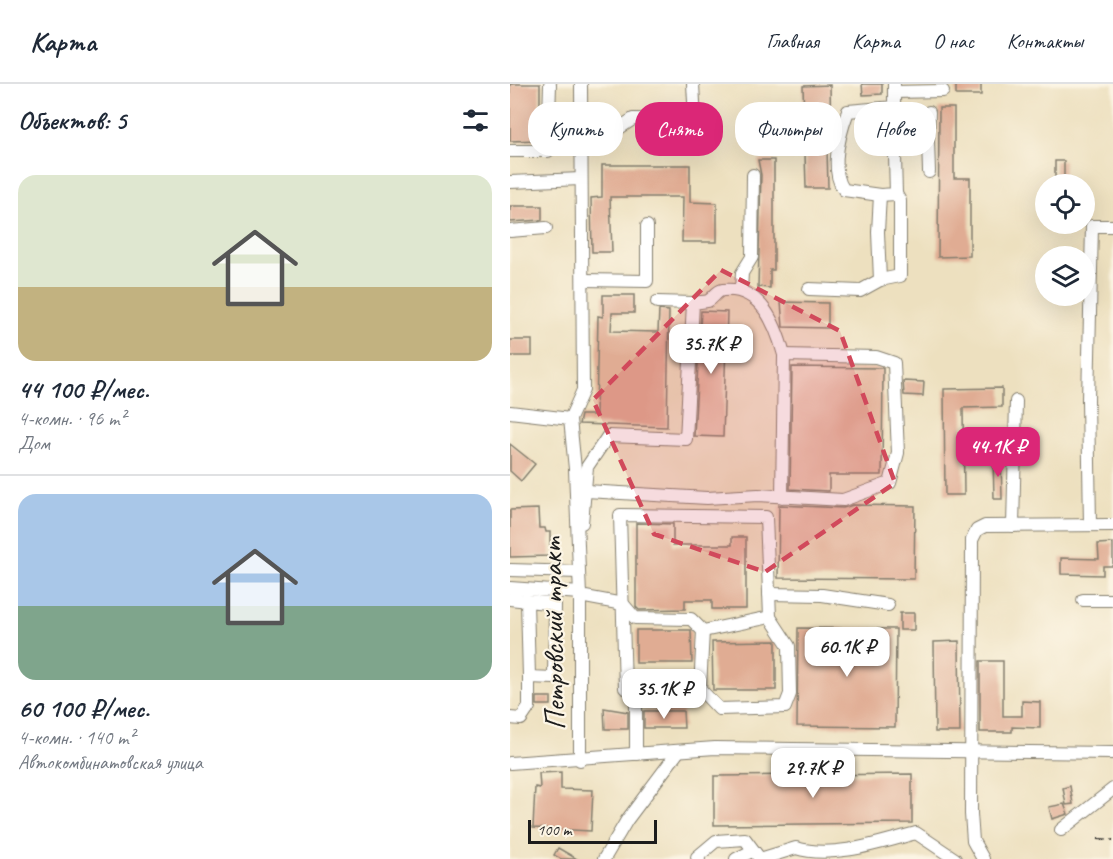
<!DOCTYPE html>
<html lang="ru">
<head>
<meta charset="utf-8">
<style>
	:root { --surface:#fff; --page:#f6f6f7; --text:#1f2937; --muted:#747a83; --line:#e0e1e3; --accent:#db2777 }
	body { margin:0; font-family:Caveat,sans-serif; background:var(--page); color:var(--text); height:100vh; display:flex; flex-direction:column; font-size:22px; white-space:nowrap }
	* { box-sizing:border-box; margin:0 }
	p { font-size:20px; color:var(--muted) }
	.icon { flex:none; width:33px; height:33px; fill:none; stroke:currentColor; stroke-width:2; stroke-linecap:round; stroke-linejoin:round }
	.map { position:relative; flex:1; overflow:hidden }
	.details { display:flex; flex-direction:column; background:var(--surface); width:510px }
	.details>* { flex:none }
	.hud { position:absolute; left:18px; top:18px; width:495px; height:54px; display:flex; gap:12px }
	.controls { position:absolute; left:525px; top:90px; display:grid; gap:12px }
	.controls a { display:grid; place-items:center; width:60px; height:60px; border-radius:50%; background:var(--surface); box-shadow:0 6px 24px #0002; font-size:30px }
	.scale { position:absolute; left:18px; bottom:15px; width:129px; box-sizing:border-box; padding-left:6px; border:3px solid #1c1c1c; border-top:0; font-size:16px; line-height:21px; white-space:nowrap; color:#1c1c1c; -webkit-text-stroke:4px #fcf5e5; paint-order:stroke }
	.price { position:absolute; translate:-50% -51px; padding:0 14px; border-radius:12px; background:#fff; color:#222; font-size:20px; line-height:39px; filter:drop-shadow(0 2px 3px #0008) }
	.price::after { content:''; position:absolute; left:50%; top:36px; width:18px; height:14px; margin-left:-9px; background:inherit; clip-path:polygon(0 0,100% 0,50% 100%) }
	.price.current { background:var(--accent); color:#fff }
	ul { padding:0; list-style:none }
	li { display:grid; align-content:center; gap:12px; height:318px; padding:0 18px }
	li+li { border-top:2px solid var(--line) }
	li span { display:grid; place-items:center; height:186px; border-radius:18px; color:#555 }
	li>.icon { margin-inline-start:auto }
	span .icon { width:108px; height:108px; fill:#fffc; stroke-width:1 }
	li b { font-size:26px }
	h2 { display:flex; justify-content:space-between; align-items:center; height:72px; padding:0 18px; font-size:26px }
	.pill { padding:0 21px; border-radius:24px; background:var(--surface); box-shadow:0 6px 24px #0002; font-size:21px; line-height:54px }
	.pill.current { background:var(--accent); color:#fff }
	header { display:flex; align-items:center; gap:36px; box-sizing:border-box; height:84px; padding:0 30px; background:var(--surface); border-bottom:2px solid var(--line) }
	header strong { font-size:28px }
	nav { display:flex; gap:33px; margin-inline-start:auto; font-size:21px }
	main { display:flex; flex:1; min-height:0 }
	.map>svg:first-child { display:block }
</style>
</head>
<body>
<header>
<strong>Карта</strong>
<nav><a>Главная</a><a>Карта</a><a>О нас</a><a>Контакты</a></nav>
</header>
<main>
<section class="details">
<h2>Объектов: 5<svg class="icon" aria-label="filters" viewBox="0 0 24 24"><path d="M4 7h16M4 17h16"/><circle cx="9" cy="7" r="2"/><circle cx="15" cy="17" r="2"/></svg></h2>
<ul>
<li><span style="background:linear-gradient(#dfe7d0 60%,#c2b280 0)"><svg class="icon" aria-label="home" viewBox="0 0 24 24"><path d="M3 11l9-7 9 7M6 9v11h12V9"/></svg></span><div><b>44 100 ₽/мес.</b><p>4-комн. · 96 m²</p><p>Дом</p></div></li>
<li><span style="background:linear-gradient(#a9c7e8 60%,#7fa58c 0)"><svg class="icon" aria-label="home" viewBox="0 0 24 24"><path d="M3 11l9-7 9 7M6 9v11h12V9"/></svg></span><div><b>60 100 ₽/мес.</b><p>4-комн. · 140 m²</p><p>Автокомбинатовская улица</p></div></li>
</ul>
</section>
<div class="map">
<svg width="603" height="775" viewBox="0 0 603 775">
	<rect width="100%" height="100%" fill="#fcf5e5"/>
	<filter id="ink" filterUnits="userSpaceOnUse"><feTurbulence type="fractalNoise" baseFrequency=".0167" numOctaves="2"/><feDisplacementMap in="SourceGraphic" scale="12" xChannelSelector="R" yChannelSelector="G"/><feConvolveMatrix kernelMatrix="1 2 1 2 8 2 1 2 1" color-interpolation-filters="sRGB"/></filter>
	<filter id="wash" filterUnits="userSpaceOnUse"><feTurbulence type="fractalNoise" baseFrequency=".008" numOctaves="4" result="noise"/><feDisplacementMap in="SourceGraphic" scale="24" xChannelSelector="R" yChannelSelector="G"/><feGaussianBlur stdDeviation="1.35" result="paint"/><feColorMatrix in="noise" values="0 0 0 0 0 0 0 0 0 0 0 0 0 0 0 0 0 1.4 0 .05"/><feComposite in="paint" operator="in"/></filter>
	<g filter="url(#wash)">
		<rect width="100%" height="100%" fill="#ede0bf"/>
		<g id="blocks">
			<g fill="#e0ac93">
				<path d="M0,0H30V56L0,57Z"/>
				<path d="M352,0H372V10L353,11Z"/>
				<rect x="446" y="0" width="25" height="11"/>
				<path d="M320,1L321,55L320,64H317L318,104H296L293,2Z"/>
				<path d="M429,24H444V94H460V172L428,173Z"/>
				<path d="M248,76H264V186H260V204L248,203L251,91Z"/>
				<rect x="545" y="77" width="9" height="23"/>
				<path d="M92,81H180V118L207,119V158H172L173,113H100L102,168H82L81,114L92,113Z"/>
				<path d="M0,122H32V136L0,138Z"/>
				<path d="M93,211H124V229H102L101,247L148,248L149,226L159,227L157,343L69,340L71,331H86L88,232L93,233Z"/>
				<path d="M271,218L318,219V244L273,243Z"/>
				<path d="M191,227L217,228L213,353L184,352Z"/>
				<rect x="0" y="256" width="22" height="16"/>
				<path d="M282,283L373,284L372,391H319V407L280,405Z"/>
				<path d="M393,297L414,298L413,312L394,311Z"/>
				<path d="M492,304V323L453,324L454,411H435L434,305Z"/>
				<path d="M0,360L25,380L11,397L0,387Z"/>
				<path d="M483,373H491L492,415H484Z"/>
				<path d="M269,421L333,424L343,421L405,422L404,495L268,494Z"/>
				<path d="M28,425L29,444H35L36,448H40V472L0,473V426Z"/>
				<path d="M126,439L163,440V461H222V453H236V525H202V516H175V525L129,526L126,523Z"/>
				<path d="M603,459V482H593V491L551,490V474L589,475L588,460Z"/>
				<rect x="390" y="529" width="14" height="17"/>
				<path d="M288,544L386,545L385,643L287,642Z"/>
				<path d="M126,546H181L182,579H126Z"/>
				<path d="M266,557V606H203L202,558Z"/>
				<path d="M449,557L450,648H425L424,558Z"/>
				<path d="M470,577H493V632H512V617L530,618V644L502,643V648H470Z"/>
				<rect x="27" y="613" width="14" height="8"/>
				<path d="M94,624L118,628V645H95Z"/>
				<path d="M134,627H173L174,644H134Z"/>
				<path d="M51,688V705L83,706L81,747L23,744L25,703L30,704L29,689Z"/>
				<path d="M402,690V739L204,741V692Z"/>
				<path d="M560,702L563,720L556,721L553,704Z"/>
				<path d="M554,720L558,730L542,735L539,723Z"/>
				<path d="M48,764L67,775H51L44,771Z"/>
			</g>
		</g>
	</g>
	<g filter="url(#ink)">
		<use href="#blocks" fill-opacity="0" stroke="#847e6e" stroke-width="1.5"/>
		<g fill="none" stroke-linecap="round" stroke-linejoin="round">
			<g stroke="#847e6e" stroke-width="14">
				<g id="minor">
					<path d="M384,0C384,37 385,73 386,110L370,111L334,106C319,86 330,49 338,27L384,23"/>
					<path d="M384,8L433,7"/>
					<path d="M105,47L123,35L185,36L183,0"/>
					<path d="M385,55L418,57L419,28"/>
					<path d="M418,57L419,88"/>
					<path d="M0,67H38L40,0"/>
					<path d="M0,98L71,95"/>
					<path d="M0,147L36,144"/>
					<path d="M73,196L137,197V142"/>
					<path d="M370,196L390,192V117L386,110"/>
					<path d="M299,205L350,207L370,196L368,148L370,111"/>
					<path d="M231,206L232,189L242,173L243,91"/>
					<path d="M147,218L183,219"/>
					<path d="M0,328L60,335"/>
					<path d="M76,407L197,414L248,411L333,416L380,399L388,369L384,279L366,273L274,271L272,413"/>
					<path d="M110,431L256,433L260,533L279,562L280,610L275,623L209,625L190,605L115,604Z"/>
					<path d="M72,439L77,383L98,352L176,355L183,219C187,218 194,218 198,217C204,214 206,207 213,206C251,202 266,241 274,271"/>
					<path d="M580,441L578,316L582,142H603"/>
					<path d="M503,442L506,317"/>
					<path d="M0,486L69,488"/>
					<path d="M0,504L70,509"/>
					<path d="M259,510L312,511L378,521"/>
					<path d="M70,512L113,520L125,534L181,535L193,547L260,533"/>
					<path d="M0,515L45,520L44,594L19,593L17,517"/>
					<path d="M573,516H603"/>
					<path d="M190,605L193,547"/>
					<path d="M0,634L11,635L19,623V593"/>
					<path d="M126,670V604"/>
					<path d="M70,676V512L65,385L60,335L73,306L71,0"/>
					<path d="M0,679L205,664L603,669"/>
					<path d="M551,746L603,705"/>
					<path d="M94,775L117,736L168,668"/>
					<path d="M189,775L187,773L206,757L235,755L250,775L286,764C322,775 369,759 406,749L445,775"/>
					<path d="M226,775L242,767"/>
					<path d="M473,775L463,757L461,730L462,456L467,446L475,442L603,441"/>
				</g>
			</g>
			<use href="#minor" stroke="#fff" stroke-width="12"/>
			<path stroke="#1c1c1c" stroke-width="2" stroke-dasharray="9 4.5" stroke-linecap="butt" d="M588,755L603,756"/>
		</g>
	</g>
	<path fill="#d1495b" fill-opacity="0.2" stroke="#d1495b" stroke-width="4.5" stroke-dasharray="12 8" stroke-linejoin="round" d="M211,186L330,247L385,399L255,488L144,450L83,316Z"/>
	<g text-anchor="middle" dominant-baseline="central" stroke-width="4.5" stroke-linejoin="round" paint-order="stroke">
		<g font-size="30" fill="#1c1c1c" stroke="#fcf5e5">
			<text transform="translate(43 550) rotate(-91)">Петровский тракт</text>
		</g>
	</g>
</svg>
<div class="controls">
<a><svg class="icon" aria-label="locate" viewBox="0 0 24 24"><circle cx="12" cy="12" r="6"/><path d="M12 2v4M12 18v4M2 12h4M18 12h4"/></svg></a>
<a><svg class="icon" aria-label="layers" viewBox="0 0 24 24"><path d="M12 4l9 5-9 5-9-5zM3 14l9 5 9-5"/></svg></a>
</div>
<div class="scale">100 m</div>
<b class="price" style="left:201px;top:291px">35.7K ₽</b>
<b class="price current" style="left:488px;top:394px">44.1K ₽</b>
<b class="price" style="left:337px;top:594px">60.1K ₽</b>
<b class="price" style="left:154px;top:636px">35.1K ₽</b>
<b class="price" style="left:303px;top:715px">29.7K ₽</b>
<div class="hud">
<a class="pill">Купить</a>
<a class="pill current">Снять</a>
<a class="pill">Фильтры</a>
<a class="pill">Новое</a>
</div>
</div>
</main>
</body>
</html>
